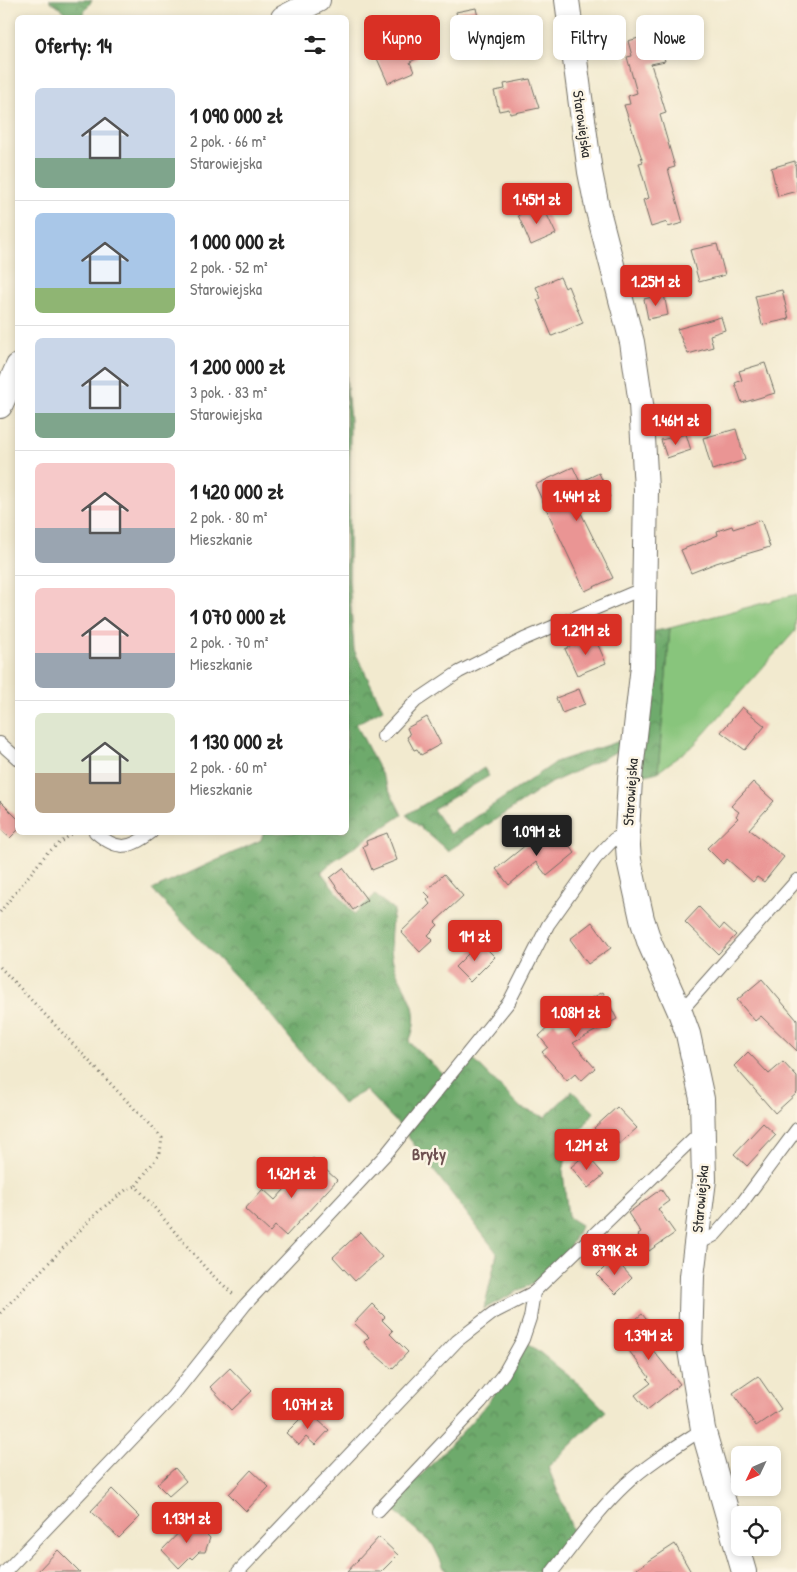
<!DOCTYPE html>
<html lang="pl">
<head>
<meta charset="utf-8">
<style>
	:root { --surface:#fff; --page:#f2f2f2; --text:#222; --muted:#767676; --line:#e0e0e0; --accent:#d93025 }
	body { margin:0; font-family:"Patrick Hand",sans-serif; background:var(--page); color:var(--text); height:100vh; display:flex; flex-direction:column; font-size:19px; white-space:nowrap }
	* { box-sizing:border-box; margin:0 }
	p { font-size:16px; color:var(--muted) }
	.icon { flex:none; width:28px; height:28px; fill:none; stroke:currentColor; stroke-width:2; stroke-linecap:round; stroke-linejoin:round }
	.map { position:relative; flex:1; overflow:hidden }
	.side { position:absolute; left:15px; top:15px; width:334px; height:820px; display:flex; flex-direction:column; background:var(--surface); border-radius:8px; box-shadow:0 2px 8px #0003 }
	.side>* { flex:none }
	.banner { position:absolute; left:364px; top:15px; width:358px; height:45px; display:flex; gap:10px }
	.needle { width:32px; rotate:226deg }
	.buttons { position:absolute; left:731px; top:1446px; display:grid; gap:10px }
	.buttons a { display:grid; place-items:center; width:50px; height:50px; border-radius:8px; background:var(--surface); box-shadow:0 2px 8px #0003; font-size:25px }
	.price { position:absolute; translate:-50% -42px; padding:0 11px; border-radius:5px; background:var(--accent); color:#fff; font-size:16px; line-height:32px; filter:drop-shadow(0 1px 2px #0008) }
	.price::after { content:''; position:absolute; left:50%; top:30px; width:15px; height:11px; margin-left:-8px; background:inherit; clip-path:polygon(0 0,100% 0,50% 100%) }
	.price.selected { background:#222; color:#fff }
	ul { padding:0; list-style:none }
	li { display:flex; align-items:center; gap:15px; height:125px; padding:0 20px }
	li+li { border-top:1px solid var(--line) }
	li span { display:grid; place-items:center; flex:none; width:140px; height:100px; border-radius:8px; color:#555 }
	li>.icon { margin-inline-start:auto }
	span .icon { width:60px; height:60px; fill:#fffc; stroke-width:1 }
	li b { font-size:21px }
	h2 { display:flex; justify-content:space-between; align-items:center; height:60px; padding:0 20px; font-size:21px }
	.tag { padding:0 18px; border-radius:8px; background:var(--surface); box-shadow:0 2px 8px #0003; font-size:18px; line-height:45px }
	.tag.selected { background:var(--accent); color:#fff }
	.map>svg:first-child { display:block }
</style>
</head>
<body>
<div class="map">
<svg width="797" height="1572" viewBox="0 0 797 1572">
	<defs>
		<pattern id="forest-crowns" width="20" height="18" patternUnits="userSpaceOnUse" patternTransform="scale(1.25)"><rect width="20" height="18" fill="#6eaa6c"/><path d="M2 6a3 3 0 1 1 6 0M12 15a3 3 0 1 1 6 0" fill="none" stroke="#5b8b59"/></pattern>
	</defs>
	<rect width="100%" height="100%" fill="#fcf5e5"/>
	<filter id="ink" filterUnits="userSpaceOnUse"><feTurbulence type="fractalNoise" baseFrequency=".02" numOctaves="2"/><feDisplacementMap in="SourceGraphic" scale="10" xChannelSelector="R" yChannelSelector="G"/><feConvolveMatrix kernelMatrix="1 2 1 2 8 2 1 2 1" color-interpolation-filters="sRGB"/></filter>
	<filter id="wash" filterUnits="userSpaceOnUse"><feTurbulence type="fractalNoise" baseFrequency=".0096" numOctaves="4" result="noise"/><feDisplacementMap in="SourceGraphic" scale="20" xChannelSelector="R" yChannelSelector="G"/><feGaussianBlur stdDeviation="1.12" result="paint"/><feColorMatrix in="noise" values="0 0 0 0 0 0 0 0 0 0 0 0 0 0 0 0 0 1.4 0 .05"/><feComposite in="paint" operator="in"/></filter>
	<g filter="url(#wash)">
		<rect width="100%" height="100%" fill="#f2eacf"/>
		<path fill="#88c57c" stroke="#5a7854" d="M797,594L795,631L695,744L658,772L670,628Z"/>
		<g fill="url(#forest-crowns)" stroke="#4c6a4c">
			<path d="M49,0H92L81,17H71Z"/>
			<path d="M346,376L350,421L349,581L354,650L383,709L356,724L402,815L333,861L321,872L354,914L375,895L394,910C391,926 389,940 392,957C399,991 426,1002 409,1042L447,1078L473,1059L521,1108L545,1117L572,1091L594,1112L568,1148L563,1172L568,1217L581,1225L567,1252L535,1282L484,1309L497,1253L399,1125L365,1090L343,1104L266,1009L152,890L261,840L263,833L346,832Z"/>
			<path d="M670,628L658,772L638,777L651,632Z"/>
			<path d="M620,741V750L549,784L448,851L406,815L484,768L489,776L433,809L450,834L558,761Z"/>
			<path d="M527,1342L581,1386L606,1411L548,1467L574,1533L546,1572H446L433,1545L390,1507C439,1455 495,1406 527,1342Z"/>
		</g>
		<g id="blocks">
			<g fill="#ea9594">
				<path d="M476,8L481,31L461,35L456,12Z"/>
				<path d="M385,26L390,38L406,31L418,58L410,62L414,72L388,83L366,34Z"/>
				<path d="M657,33L665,61L651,64L666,113L660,115L675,167L668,169L683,223L668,227L667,222L651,227L643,200L649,198L639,163L643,162L624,105L630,104L628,96L637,93L627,57L632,56L628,41Z"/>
				<path d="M530,79L539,108L510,114L509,109L499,111L494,91L505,89L504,84Z"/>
				<path d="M795,161L797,191L778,196L771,168Z"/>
				<path d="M542,204L556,234L531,245L518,215Z"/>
				<path d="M717,244L725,275L699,282L690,250Z"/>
				<path d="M560,277L565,288L568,286L583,323L552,336L537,300L541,298L536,287Z"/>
				<path d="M782,290L789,319L762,325L755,296Z"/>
				<path d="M664,294L668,315L648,319L644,299Z"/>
				<path d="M721,317L725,330L710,335L713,347L688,354L677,329Z"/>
				<path d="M765,363L775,393L742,403L735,383L742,380L739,371Z"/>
				<path d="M736,429L745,460L712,470L703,438Z"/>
				<path d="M686,434L691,450L667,458L661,440Z"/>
				<path d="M573,467L580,482L599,473L610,497L580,511L613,578L585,591L535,485Z"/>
				<path d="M761,520L770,547L716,563L691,573L681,550L718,535L717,531L732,526L733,529Z"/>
				<path d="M594,636L606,663L577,675L565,649Z"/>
				<path d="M579,689L585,704L562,713L556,698Z"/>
				<path d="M742,707L765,726L745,750L721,732Z"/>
				<path d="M427,717L441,744L421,755L417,749L414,750L407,737L410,735L407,728Z"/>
				<path d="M753,782L774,801L749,829L784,857L764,882L757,877L753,882L727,859L723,864L707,848L738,818L736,816L739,812L731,806Z"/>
				<path d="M0,801L18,819V830L10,838L0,829Z"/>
				<path d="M556,829L575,853L547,876L536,862L509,885L496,869L532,840L536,845Z"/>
				<path d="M387,833L397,860L372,870L363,846L367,844L366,841Z"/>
				<path d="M343,868L367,900L353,910L330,878Z"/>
				<path d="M444,874L463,896L435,922L438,925L428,935L433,940L420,952L401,932L430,904L427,900L430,897L425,892Z"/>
				<path d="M699,907L720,929L724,924L736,935L718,954L685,922Z"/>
				<path d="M592,922L611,948L588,964L570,939Z"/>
				<path d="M480,942L495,957L470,982L455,967Z"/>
				<path d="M762,979L797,1020V1051L761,1016L755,1021L737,1000Z"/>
				<path d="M603,992L617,1019L573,1043L595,1068L581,1081L575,1074L567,1081L542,1052L548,1047L539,1036L554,1022L559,1028L585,1014L580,1005Z"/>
				<path d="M748,1052L769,1074L783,1062L797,1077V1093L775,1113L734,1066Z"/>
				<path d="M617,1107L637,1128L619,1144L615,1138L609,1143L594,1128Z"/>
				<path d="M763,1123L776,1135L747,1166L734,1154Z"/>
				<path d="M586,1154L604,1175L588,1188L571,1167Z"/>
				<path d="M313,1158L337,1180L286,1236L275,1226L270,1232L245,1209L263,1189L275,1200Z"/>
				<path d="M661,1189L669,1201L658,1209L675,1233L649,1251L638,1235L641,1233L628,1213Z"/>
				<path d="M360,1232L382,1257L355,1281L333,1257Z"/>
				<path d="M614,1258L632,1278L616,1294L597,1275Z"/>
				<path d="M372,1304L385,1317L382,1320L393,1331L390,1334L408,1352L392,1369L371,1351L364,1342L369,1337L354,1323Z"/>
				<path d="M642,1314L663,1340L652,1349L680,1384L647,1410L635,1395L651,1383L647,1379L649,1377L623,1343L628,1339L621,1331Z"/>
				<path d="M230,1368L252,1391L232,1410L210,1387Z"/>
				<path d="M758,1376L781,1409L756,1426L733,1393Z"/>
				<path d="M308,1411L329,1430L315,1445L306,1437L299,1445L286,1433Z"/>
				<path d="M175,1468L186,1481L169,1496L157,1484Z"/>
				<path d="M251,1470L269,1487L246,1511L229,1494Z"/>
				<path d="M112,1489L140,1517L119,1538L91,1511Z"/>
				<path d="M192,1519L210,1538L205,1552H199L192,1559L190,1557L179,1568L162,1550Z"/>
				<path d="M379,1537L398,1555L381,1572H347Z"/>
				<path d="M675,1544L691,1572H632Z"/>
				<path d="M58,1550L80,1572H37Z"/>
			</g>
		</g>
	</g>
	<g filter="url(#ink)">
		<use href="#blocks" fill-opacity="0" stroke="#716e64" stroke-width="1"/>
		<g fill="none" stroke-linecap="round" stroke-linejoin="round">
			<g stroke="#716e64" stroke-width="14">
				<g id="service">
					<path d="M383,736L416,701L459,672L524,639L644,588"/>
					<path d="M0,743L18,759"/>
					<path d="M95,832C117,851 129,850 152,832"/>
					<path d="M680,1012L797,880"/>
					<path d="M696,1240H706L715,1235L736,1211L797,1129"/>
					<path d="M378,1511L481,1402L504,1373L523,1339L530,1318L534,1292"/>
					<path d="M5,1572L172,1397L245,1305L387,1153L509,1002L548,925L596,858L614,839L627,833"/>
					<path d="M238,1572L457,1341L493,1313L534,1292L704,1128"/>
					<path d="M552,1572C576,1542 598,1510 626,1484C649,1463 677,1446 703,1429"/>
				</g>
			</g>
			<g stroke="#716e64" stroke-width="26">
				<g id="minor">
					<path d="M567,0L590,172L597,207L632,342L641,404L646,489L643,666L630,779L627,833L629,860L642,919L650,944L680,1012L688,1034L702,1099L704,1180L692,1276L690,1350L703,1429L744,1572"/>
					<path d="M283,18L318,0"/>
					<path d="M0,406L18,366"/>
				</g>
			</g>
			<g stroke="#716e64" stroke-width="3" stroke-dasharray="1 4" stroke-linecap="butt">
				<path d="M0,912L47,853L74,832"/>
				<path d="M0,967L162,1138L160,1153L136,1186L208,1271L233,1294"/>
				<path d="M0,1313L99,1211L127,1189L136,1186"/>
			</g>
			<use href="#service" stroke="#fff" stroke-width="12"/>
			<use href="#minor" stroke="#fff" stroke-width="24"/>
		</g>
	</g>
	<g text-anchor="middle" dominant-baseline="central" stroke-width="5" stroke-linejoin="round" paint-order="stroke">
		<g font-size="15" fill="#2b2b2b" stroke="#fcf5e5">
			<text transform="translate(583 124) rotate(82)">Starowiejska</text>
			<text transform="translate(630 792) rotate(-86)">Starowiejska</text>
			<text transform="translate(700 1199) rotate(-85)">Starowiejska</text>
		</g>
		<g font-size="16" font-weight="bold" fill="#6e5050" stroke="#fcf5e5">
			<text x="429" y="1154">Bryły</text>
		</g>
	</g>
</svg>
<div class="buttons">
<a><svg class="needle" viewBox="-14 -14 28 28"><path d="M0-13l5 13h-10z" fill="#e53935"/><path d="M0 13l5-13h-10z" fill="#767676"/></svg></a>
<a><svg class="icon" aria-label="locate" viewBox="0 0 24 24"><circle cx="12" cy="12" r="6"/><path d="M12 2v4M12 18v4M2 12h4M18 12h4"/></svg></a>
</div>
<b class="price" style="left:537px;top:225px">1.45M zł</b>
<b class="price" style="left:656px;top:307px">1.25M zł</b>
<b class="price" style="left:676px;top:446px">1.46M zł</b>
<b class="price" style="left:577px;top:522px">1.44M zł</b>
<b class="price" style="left:586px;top:656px">1.21M zł</b>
<b class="price selected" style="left:537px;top:857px">1.09M zł</b>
<b class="price" style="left:475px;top:962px">1M zł</b>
<b class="price" style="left:576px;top:1038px">1.08M zł</b>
<b class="price" style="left:587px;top:1171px">1.2M zł</b>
<b class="price" style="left:292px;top:1199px">1.42M zł</b>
<b class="price" style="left:615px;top:1276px">879K zł</b>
<b class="price" style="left:649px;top:1361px">1.39M zł</b>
<b class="price" style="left:308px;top:1430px">1.07M zł</b>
<b class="price" style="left:187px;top:1544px">1.13M zł</b>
<div class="banner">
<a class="tag selected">Kupno</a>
<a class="tag">Wynajem</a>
<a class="tag">Filtry</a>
<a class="tag">Nowe</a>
</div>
<section class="side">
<h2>Oferty: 14<svg class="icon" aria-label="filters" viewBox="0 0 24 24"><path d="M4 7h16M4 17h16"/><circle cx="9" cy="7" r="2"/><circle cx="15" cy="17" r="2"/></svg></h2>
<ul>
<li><span style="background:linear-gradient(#c9d6e8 70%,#7fa58c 0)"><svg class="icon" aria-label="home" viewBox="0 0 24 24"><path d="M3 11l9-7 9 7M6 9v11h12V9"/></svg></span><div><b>1 090 000 zł</b><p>2 pok. · 66 m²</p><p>Starowiejska</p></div></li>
<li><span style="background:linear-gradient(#a9c7e8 75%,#8fb573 0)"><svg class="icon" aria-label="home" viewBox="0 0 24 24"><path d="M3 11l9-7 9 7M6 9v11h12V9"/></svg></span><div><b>1 000 000 zł</b><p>2 pok. · 52 m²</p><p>Starowiejska</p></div></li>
<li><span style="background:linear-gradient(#c9d6e8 75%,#7fa58c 0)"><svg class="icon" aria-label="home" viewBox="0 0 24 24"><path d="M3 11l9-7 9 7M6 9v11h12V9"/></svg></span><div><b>1 200 000 zł</b><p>3 pok. · 83 m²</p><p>Starowiejska</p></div></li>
<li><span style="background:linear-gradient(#f6c9c9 65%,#9aa5b1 0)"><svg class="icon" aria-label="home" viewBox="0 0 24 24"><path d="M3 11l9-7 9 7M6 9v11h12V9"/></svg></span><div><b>1 420 000 zł</b><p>2 pok. · 80 m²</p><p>Mieszkanie</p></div></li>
<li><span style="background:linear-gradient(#f6c9c9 65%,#9aa5b1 0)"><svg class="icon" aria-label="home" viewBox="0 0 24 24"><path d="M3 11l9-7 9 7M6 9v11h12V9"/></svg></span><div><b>1 070 000 zł</b><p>2 pok. · 70 m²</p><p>Mieszkanie</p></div></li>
<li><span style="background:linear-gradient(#dfe7d0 60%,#b9a48a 0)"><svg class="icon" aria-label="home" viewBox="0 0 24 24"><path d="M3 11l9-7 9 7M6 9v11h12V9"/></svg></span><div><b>1 130 000 zł</b><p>2 pok. · 60 m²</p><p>Mieszkanie</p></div></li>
</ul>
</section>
</div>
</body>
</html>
